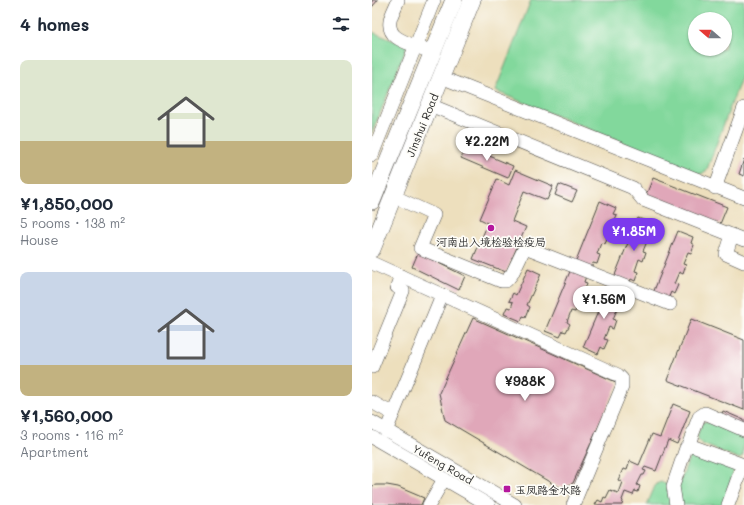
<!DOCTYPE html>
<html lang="en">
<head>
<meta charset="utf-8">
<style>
	:root { --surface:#fff; --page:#f6f6f7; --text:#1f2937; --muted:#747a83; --accent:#7c3aed }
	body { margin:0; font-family:Mali,"LXGW WenKai TC",sans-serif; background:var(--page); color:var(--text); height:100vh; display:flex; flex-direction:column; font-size:15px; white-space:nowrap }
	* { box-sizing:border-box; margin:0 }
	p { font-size:13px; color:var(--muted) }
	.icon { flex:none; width:22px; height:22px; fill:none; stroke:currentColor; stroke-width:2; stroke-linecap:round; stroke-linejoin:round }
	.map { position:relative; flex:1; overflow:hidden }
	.sheet { display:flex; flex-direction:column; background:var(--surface); width:372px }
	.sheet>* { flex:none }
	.needle { width:26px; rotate:290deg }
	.controls { position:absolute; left:316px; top:12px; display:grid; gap:8px }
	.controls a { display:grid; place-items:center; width:44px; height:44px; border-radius:50%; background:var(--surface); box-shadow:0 1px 3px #0004; font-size:20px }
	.price { position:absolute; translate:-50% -34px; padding:0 9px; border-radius:14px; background:#fff; color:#222; font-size:13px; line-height:26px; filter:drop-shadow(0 1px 2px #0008) }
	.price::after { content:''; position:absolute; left:50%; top:24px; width:12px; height:9px; margin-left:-6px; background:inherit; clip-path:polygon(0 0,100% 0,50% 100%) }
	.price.on { background:var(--accent); color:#fff }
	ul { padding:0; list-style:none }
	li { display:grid; align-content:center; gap:8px; height:212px; padding:0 20px }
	li span { display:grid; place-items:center; height:124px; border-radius:8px; color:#555 }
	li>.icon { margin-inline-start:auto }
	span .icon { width:72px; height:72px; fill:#fffc; stroke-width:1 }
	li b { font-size:17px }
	h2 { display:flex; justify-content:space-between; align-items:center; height:48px; padding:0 20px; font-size:17px }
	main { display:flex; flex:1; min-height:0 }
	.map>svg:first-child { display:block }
</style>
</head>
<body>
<main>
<section class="sheet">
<h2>4 homes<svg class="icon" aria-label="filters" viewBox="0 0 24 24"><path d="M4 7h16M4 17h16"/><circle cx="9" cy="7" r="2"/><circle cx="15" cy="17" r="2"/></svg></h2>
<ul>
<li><span style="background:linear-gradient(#dfe7d0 65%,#c2b280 0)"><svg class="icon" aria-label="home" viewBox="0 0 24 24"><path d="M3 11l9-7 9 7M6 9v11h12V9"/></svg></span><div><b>¥1,850,000</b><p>5 rooms · 138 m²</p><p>House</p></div></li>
<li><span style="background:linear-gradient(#c9d6e8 75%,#c2b280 0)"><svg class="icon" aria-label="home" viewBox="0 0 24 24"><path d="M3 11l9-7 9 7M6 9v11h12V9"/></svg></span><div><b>¥1,560,000</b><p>3 rooms · 116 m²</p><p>Apartment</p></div></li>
</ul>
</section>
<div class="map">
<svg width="372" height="505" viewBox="0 0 372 505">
	<rect width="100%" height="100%" fill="#fdfcf7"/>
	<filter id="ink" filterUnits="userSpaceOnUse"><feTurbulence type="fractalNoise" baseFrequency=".025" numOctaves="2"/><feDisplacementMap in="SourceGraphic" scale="8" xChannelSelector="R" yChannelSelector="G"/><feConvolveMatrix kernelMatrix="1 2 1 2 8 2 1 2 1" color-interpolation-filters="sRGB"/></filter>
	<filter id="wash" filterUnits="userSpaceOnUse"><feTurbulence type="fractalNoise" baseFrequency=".012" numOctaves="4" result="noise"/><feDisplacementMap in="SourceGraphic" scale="16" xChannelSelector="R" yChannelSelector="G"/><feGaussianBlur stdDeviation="0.9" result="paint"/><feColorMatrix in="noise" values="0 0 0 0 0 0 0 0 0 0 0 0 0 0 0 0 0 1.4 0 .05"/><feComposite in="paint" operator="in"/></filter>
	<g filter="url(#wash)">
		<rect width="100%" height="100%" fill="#eddfbd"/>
		<g fill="#82d89c" stroke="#568264" fill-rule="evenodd">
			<path d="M159,0H372V70L334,172L328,174L123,91ZM323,19H353V49H323Z"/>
			<path d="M0,32L35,46L0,133Z"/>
			<path d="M334,421L372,435L371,456L368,459L330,444C322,438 327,430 331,423Z"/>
			<path d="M319,452L363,466L352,505H308L305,490Z"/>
			<path d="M289,482L296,485L299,505H275L283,486L286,483Z"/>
		</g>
		<g id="blocks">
			<g fill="#e0a7b9">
				<path d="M0,0H6L0,7Z"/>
				<path d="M94,146L141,166L136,178L89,158Z"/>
				<path d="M372,159V176L367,174Z"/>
				<path d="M143,170L181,186L175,200L152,191L140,221L154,227L134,272L101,259L116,223L108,219L125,179L137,185Z"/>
				<path d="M281,178L355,207L348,224L274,195Z"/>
				<path d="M187,184L205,191L200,202L183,195Z"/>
				<path d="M228,201L244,208L241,214L245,215L241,224L238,222L233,234L236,235L233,244L229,243L225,254L228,255L225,264L221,263L219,269L203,263Z"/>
				<path d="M266,218L282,224L279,230L283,232L279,240L276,239L271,251L274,252L271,261L267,259L263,271L266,272L263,281L259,279L256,286L241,280Z"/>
				<path d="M306,231L321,237L319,243L322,245L319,253L316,252L311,264L314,265L311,274L307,272L302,284L306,285L302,294L299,292L296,299L281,293Z"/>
				<path d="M46,253L93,276L87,290L40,267Z"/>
				<path d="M156,268L169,274L155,305L158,307L154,317L151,316L149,321L132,314L135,307L139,308L141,302L137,301L141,293L144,295Z"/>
				<path d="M199,269L214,276L212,282L215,283L212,292L208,291L203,302L207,304L203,312L199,311L195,322L198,324L194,332L191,331L188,337L173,331Z"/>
				<path d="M237,286L252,293L250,299L253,300L249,309L246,307L241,319L244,320L241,329L237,327L232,339L236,340L232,349L229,347L226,354L211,347Z"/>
				<path d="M101,318L246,383L201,483L195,486L186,487L73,420L67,393Z"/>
				<path d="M319,319L372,340V410L295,380Z"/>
				<path d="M301,404L318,411L305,444L296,440L284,471L273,467L271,470L274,471L272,475H270L265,485L268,486L266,492L263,491L261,495L253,492L250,500L251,501L250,505H223L226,500L230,502L232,497L234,498L238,490L246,493L250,482L246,480L251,469L255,470L258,461L267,465L280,434L288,437Z"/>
				<path d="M351,411L372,420V428L348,418Z"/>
				<path d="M4,485H15L26,487L52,498L49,505H0V486Z"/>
			</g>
		</g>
	</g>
	<g filter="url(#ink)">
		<use href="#blocks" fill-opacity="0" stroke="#484641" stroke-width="1"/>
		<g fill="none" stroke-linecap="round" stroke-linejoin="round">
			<g stroke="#484641" stroke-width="14">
				<g id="minor">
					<path d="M26,0C24,7 19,14 18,21C15,40 38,43 51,49"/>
					<path d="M69,77L372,198"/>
					<path d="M58,105L261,188L271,200L372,240"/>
					<path d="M0,155L62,0"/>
					<path d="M343,188L372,108"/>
					<path d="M21,196L62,215L48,248L129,281H134L140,274L153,247L298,304"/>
					<path d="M360,235L354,254L372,262"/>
					<path d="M0,263L246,375L250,379V387L201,505"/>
					<path d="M0,367L31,291L25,287L29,276"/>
					<path d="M0,402L21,414"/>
					<path d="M0,422L143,505"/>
					<path d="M14,431L70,295"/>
					<path d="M0,437L117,505"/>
					<path d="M316,446L327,417L333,413L372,430"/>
					<path d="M57,505L72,479"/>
					<path d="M304,505L301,486L314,448L320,446L369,464L370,467L356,505"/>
				</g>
			</g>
			<g stroke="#484641" stroke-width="18">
				<g id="major">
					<path d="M0,201L82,0"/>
					<path d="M0,249L100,0"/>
				</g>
			</g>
			<use href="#minor" stroke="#fff" stroke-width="13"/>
			<use href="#major" stroke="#fff" stroke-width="17"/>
		</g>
	</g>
	<g fill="#b5179e" stroke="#fdfcf7" stroke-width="1.5">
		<circle cx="119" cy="228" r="4"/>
		<rect x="131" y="485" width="8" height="8" rx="2"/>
	</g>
	<g text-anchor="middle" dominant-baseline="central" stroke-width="3.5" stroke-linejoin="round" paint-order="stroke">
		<g font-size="11" fill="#2b2b2b" stroke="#fdfcf7">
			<text transform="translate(50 125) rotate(-68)">Jinshui Road</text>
			<text transform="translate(71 464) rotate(30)">Yufeng Road</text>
		</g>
		<g font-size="11" fill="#2b2b2b" stroke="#fdfcf7">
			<text x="119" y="241">河南出入境检验检疫局</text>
			<text x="143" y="489" text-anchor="start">玉凤路金水路</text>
		</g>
	</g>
</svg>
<div class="controls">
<a><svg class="needle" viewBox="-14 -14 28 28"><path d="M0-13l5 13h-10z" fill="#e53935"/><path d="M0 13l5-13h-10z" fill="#747a83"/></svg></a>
</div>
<b class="price" style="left:115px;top:162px">¥2.22M</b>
<b class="price on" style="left:262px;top:252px">¥1.85M</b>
<b class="price" style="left:232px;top:320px">¥1.56M</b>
<b class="price" style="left:153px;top:402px">¥988K</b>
</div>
</main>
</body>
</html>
